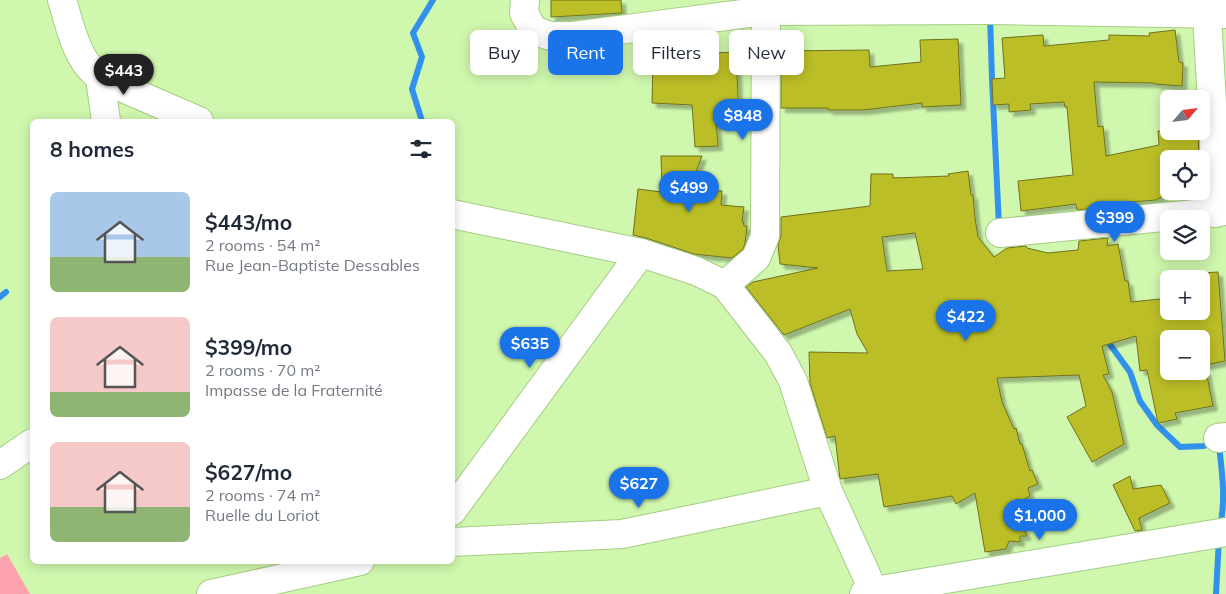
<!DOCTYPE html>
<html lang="en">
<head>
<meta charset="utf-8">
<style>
	:root { --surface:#fff; --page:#f2f2f3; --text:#1f2937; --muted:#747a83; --accent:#1a73e8 }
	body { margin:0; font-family:Mulish,sans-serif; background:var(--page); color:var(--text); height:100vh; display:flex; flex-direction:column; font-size:19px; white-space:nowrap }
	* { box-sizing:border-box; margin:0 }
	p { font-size:16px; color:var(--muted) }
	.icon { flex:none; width:28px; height:28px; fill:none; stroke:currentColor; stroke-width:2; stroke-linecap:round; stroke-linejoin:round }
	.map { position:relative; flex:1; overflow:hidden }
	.panel { position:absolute; left:30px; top:119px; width:425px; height:445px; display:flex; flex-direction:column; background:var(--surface); border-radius:8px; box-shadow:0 2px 12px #0003 }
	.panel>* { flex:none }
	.hud { position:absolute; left:470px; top:30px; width:475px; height:45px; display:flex; gap:10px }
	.needle { width:32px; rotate:62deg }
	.fabs { position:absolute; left:1160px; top:90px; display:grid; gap:10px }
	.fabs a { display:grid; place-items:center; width:50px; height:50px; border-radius:8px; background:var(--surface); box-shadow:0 2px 12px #0003; font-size:25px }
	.price { position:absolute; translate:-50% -42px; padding:0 11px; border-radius:18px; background:var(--accent); color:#fff; font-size:16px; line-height:32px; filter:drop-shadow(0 1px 2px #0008) }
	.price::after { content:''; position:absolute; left:50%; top:30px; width:15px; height:11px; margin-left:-8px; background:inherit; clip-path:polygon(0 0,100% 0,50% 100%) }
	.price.on { background:#222; color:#fff }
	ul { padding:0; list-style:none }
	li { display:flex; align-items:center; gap:15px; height:125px; padding:0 20px }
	li span { display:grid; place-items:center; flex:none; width:140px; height:100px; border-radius:8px; color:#555 }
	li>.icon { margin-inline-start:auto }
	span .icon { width:60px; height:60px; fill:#fffc; stroke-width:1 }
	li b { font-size:21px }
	h2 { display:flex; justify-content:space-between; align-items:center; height:60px; padding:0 20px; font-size:21px }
	.tag { padding:0 18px; border-radius:8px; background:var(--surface); box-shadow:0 2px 12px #0003; font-size:18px; line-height:45px }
	.tag.on { background:var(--accent); color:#fff }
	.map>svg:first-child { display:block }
</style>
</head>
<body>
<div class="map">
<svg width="1226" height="594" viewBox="0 0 1226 594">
	<defs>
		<filter id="shadow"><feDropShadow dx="4.5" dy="4.5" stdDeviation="1" flood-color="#0004"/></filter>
	</defs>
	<rect width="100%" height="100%" fill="#cff7ad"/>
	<path fill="#fca3af" d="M7,554L30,594H0V558Z"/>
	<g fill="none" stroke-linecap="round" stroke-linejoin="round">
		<g stroke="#3291ec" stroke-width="6">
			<path d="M990,16L992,79L999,226"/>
			<path d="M422,121L412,89L422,57L413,33L433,0"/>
			<path d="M0,297L6,292"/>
			<path d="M1106,339L1130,372L1140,401L1157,425L1180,447L1204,446L1213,441"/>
			<path d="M1219,445C1222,472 1226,499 1220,527"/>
			<path d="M1216,594L1219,539"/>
		</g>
	</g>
	<g fill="#bbbe26" stroke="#6f711c" fill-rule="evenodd" filter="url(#shadow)">
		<path d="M551,0H621L622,13L551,17Z"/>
		<path d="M1175,30L1179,62L1183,63L1182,86L1155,84L1154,83L1094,82L1098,127L1103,126L1106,156L1159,145L1158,131H1198L1199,159H1169V192L1156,200L1118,203L1119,206L1077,210L1076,204L1021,211L1018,181L1073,175L1067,107H1065L1064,102L1030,104L1031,110L1009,112V104L993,105L992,79L1005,78L1002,38L1043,35L1044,46L1109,40V35L1150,36L1149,33Z"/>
		<path d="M958,39L961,105L922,107V103L864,110H828V108H781V51L869,50L870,67L921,62L920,40Z"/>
		<path d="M736,52L739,119L716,120L718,146L695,147L692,105L652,103L653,58L692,60L691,54Z"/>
		<path d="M661,156H702L697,169L700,189L722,191L721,205L744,207L742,221H743L744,226H747L745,244L743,249L732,258L694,254L646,238L633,235L638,189L662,192Z"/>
		<path d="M968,171L971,195H973L975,218L978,237L994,257L1007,248L1026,246L1027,248L1048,253L1078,250L1079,241L1108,238L1107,246L1118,244L1125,281H1128L1131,302L1169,298V311H1201V273L1218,272L1225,361L1201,366V339H1169V371H1206L1213,406L1175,413L1177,419L1158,423L1147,370L1140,371L1136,336L1102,346L1109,374L1103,375L1112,392L1124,444L1092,462L1067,417L1086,406L1079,375L997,378L1002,402L1014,429L1016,428L1020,444H1022L1030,471L1032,470L1038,484L1028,488L1030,496L1012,506L1027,536H1020V542L1009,541L1006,549L985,552L975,493L956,504L952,496L884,507L878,474L840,479L835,436L827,438L810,383L809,352L868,353L857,334L850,309L784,335L746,287L753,282L818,268L780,264L778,245L781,236V217L870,206L871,174H893V178L949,176L948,174ZM915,233L923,269L887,271L882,237Z"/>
		<path d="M1130,476L1133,489L1161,485L1170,503L1139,518L1142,530L1135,531L1113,485Z"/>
	</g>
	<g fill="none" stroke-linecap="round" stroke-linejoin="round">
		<g stroke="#a6cc84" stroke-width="30">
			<g id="minor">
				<path d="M62,0C68,19 73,43 84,60C88,67 94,72 100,78L199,121"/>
				<path d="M525,0L524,13L533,30L550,36H573L765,11L990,10L1226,14"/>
				<path d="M1207,14L1214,140L1216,213"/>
				<path d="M100,78L106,121"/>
				<path d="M452,214L641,253L696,271L725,285L778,353L793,381L828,491L875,594"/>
				<path d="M1000,233L1226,211"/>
				<path d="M725,285L756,258L765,236L766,0"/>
				<path d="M1218,438L1226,437"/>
				<path d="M0,465L32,443"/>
				<path d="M452,511L641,253"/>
				<path d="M452,542L622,534L828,491"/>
				<path d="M211,594L360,561"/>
				<path d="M864,594L874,591L1226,532"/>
			</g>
		</g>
		<use href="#minor" stroke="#fff" stroke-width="28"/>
	</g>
</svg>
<div class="fabs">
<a><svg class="needle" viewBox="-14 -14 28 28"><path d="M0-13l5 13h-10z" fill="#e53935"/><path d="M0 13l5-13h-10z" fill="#747a83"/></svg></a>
<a><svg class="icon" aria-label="locate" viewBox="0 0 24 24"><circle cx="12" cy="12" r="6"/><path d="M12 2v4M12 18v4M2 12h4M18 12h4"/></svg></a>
<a><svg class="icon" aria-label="layers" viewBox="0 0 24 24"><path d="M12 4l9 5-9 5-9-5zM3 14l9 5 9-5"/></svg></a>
<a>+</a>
<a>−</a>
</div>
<b class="price on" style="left:124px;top:96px">$443</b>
<b class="price" style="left:743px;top:141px">$848</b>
<b class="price" style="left:689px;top:213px">$499</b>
<b class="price" style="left:1115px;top:243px">$399</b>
<b class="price" style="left:966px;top:342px">$422</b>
<b class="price" style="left:530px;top:369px">$635</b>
<b class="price" style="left:639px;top:509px">$627</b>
<b class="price" style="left:1040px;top:541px">$1,000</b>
<div class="hud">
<a class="tag">Buy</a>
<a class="tag on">Rent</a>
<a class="tag">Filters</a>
<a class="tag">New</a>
</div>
<section class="panel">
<h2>8 homes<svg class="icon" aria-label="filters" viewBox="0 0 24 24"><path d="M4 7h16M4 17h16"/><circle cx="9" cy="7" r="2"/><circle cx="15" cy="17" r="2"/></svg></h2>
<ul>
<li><span style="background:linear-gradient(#a9c7e8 65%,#8fb573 0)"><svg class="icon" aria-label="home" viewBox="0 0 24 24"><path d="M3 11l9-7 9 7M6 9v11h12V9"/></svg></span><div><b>$443/mo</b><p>2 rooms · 54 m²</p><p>Rue Jean-Baptiste Dessables</p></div></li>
<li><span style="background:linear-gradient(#f6c9c9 75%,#8fb573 0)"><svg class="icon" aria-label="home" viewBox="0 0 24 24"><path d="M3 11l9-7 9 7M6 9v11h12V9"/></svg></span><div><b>$399/mo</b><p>2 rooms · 70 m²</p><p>Impasse de la Fraternité</p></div></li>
<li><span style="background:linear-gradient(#f6c9c9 65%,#8fb573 0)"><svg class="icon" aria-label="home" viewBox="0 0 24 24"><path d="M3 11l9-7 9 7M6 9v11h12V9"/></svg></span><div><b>$627/mo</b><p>2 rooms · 74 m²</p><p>Ruelle du Loriot</p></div></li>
</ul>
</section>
</div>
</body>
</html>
